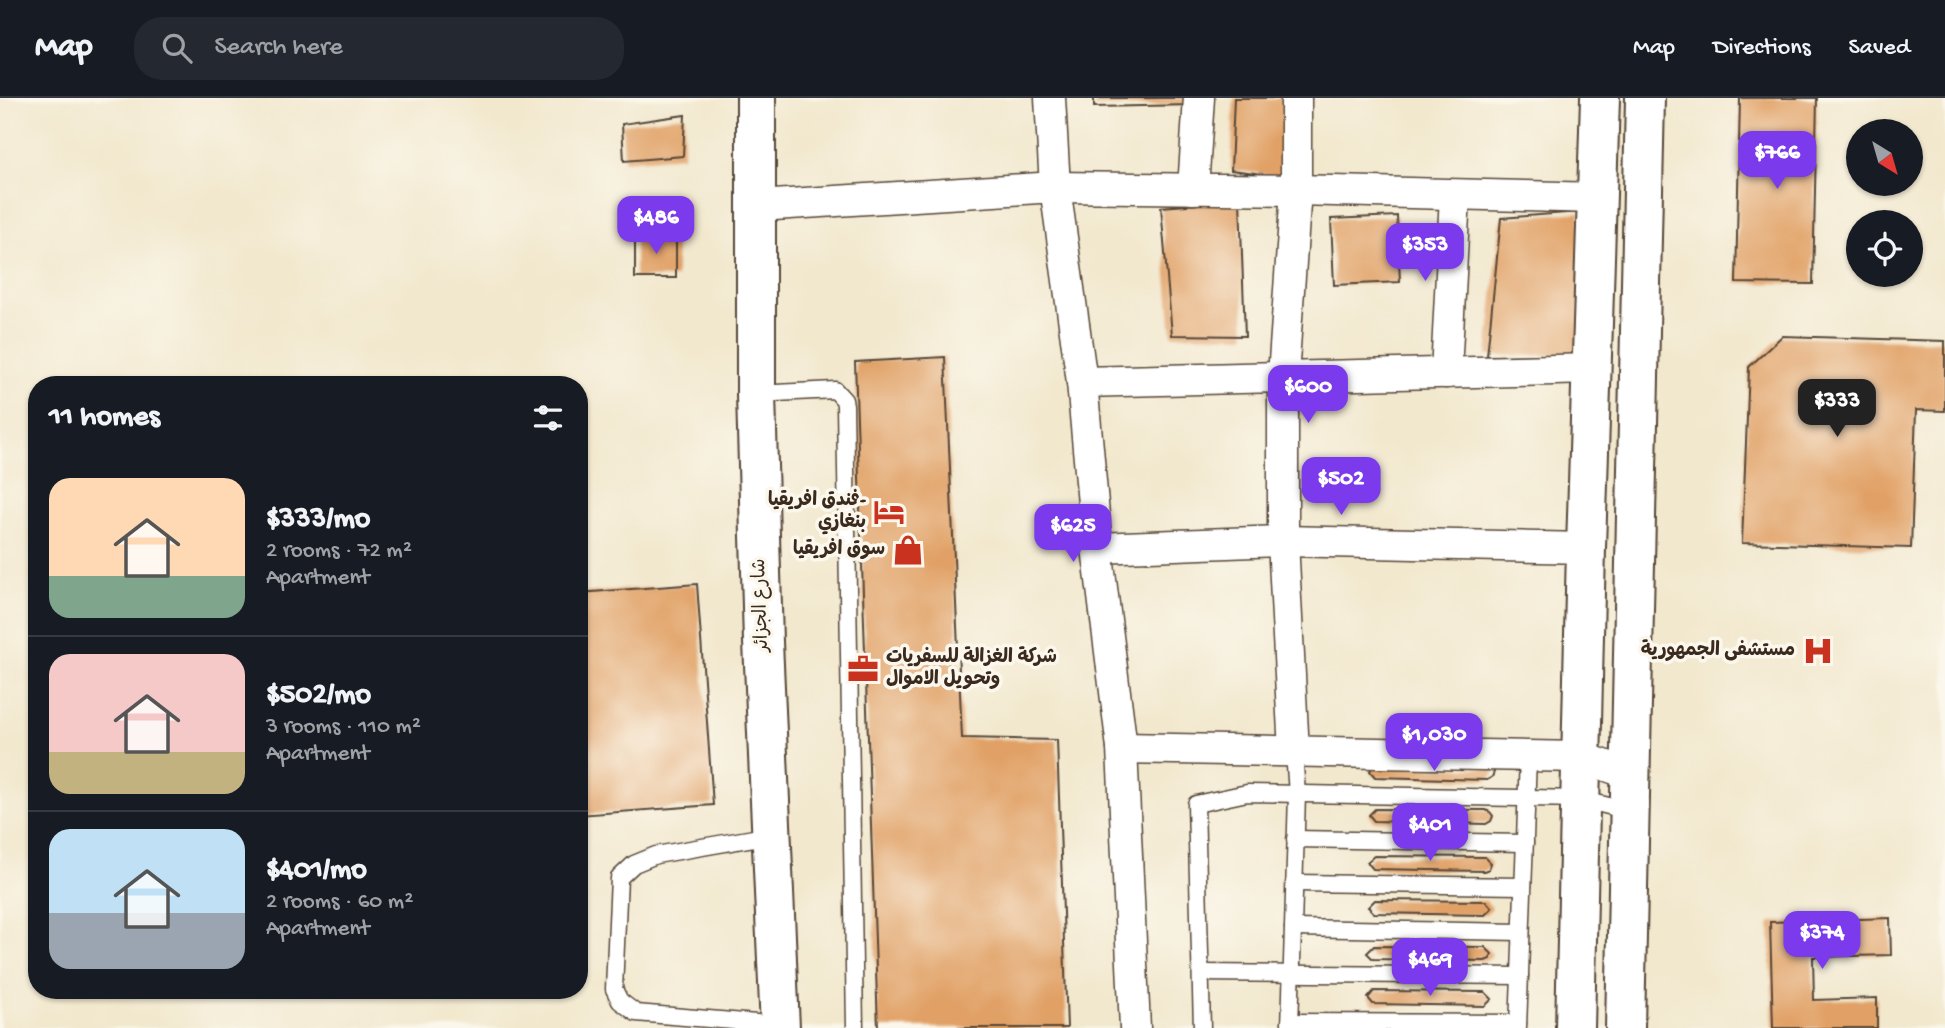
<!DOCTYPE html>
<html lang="en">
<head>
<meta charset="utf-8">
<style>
	:root { --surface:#171b24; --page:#242831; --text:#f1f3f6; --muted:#9ea1a6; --line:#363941; --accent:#7c3aed }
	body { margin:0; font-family:"Gochi Hand","Playpen Sans Arabic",sans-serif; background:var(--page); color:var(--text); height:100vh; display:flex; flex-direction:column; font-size:26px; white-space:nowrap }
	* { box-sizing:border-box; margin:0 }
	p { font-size:23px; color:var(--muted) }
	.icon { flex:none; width:38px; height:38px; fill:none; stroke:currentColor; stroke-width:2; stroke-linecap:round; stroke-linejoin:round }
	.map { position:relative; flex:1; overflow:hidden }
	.side { position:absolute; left:28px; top:278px; width:560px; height:623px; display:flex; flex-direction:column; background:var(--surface); border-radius:28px; box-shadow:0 2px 5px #0004 }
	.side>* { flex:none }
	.needle { width:46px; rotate:143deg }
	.buttons { position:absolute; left:1846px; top:21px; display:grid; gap:14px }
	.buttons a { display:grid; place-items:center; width:77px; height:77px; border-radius:50%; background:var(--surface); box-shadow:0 2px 5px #0004; font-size:35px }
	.price { position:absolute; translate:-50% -60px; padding:0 16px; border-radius:14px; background:var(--accent); color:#fff; font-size:23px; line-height:46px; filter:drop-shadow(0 2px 4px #0008) }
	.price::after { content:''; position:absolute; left:50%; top:42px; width:21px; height:16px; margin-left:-10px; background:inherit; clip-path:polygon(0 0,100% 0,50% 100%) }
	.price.active { background:#222; color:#fff }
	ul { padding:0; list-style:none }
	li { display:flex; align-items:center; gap:21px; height:175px; padding:0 21px }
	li+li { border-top:2px solid var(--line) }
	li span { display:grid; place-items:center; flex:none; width:196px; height:140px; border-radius:21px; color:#555 }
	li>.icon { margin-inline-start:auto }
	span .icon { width:84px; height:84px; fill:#fffc; stroke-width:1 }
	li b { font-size:30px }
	h2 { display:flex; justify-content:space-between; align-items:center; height:84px; padding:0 21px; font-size:30px }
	header { display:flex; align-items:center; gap:42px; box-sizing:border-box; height:98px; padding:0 35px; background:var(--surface); border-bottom:2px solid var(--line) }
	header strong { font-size:33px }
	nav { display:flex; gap:38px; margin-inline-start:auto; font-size:24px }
	.search { width:490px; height:63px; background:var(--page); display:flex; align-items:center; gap:18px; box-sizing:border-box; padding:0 24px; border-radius:28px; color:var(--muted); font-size:26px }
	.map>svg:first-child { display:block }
</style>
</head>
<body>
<header>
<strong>Map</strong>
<div class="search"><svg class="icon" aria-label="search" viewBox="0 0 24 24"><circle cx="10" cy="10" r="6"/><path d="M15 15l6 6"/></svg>Search here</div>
<nav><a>Map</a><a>Directions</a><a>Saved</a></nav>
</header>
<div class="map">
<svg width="1945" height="930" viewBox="0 0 1945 930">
	<rect width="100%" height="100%" fill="#fbf7ec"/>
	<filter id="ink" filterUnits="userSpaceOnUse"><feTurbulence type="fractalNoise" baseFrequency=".0143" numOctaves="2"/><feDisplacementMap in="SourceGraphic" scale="14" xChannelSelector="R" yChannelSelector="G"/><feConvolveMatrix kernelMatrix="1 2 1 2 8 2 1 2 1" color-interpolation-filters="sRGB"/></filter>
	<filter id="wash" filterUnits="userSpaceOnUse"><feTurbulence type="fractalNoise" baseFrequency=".00686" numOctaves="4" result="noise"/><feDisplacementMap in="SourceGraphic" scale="28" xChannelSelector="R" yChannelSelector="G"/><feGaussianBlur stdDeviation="1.57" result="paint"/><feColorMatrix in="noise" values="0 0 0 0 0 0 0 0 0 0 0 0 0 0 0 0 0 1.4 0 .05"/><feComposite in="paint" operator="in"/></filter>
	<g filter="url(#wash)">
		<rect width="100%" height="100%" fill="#f2e8ce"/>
		<g id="blocks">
			<g fill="#e1a166">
				<path d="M1094,0H1191V7L1094,9Z"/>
				<path d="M1234,0H1285L1287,79L1231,72Z"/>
				<path d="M1740,0H1817L1813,186L1736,185Z"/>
				<path d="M685,17L683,58L624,63L622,26Z"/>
				<path d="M1240,103L1245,238L1172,237L1161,109Z"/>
				<path d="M1580,114V257L1487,258L1501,120Z"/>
				<path d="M1397,118L1400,184L1334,187L1331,121Z"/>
				<rect x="635" y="136" width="41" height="44"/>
				<path d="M1782,238L1945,243V313L1916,312L1911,450L1742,445L1749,269Z"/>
				<path d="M945,259L962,640L1057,642L1067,930H878L855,264Z"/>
				<path d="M697,486L713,707L579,717V495Z"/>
				<path d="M1372,669L1492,670L1494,674L1492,679L1487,682L1375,679L1370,673Z"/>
				<path d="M1375,711L1486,712L1490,714L1493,718L1491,723L1486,726L1374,723L1369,717Z"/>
				<path d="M1374,758L1485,759L1491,765L1489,771L1484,773L1373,771L1367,764Z"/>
				<path d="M1375,802L1486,803L1492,810L1485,817L1374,815L1368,809Z"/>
				<path d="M1890,820L1891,857L1813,859L1814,902L1877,900V930H1773L1770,824Z"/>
				<path d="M1374,848L1485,849L1492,856L1490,861L1485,863L1373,861L1367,855Z"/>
				<path d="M1374,893L1485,894L1492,901L1485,908L1373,906L1368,900Z"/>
			</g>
		</g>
	</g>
	<g filter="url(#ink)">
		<use href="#blocks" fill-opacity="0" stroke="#564638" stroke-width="2"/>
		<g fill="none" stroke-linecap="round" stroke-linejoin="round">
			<g stroke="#564638" stroke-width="19">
				<g id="lane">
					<path d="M756,296L835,292L844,302L845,307L855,930"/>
					<path d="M771,737L656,757L634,766L619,780L614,891L620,903L636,915L780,927"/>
					<path d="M1295,741L1525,745"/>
					<path d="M1294,785L1523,788"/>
					<path d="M1293,830L1521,834"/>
					<path d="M1201,875L1520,878"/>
					<path d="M1290,924L1518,925"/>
					<path d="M1202,930L1196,706L1247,695L1580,701L1629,713"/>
					<path d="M1290,930L1297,696L1294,654"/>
					<path d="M1518,930L1528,659"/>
				</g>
			</g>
			<g stroke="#564638" stroke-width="33">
				<g id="street">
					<path d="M1050,0L1055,89L1082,284L1097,450L1122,650L1135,930"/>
					<path d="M1193,91L1199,0"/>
					<path d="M758,108L1055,89L1296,92L1596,100"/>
					<path d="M1446,275L1455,97"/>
					<path d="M1082,284L1592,271"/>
					<path d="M1097,450L1283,443L1586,450"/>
					<path d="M1122,650L1581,659L1630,676"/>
					<path d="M1294,654L1283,443V278L1296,92V0"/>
				</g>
			</g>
			<g stroke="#564638" stroke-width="42">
				<g id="primary">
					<path d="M756,0V296L763,544L780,930"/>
					<path d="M1575,930L1586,450L1600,0"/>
					<path d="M1625,930L1645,0"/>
				</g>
			</g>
			<use href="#lane" stroke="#fff" stroke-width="16"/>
			<use href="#street" stroke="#fff" stroke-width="30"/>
			<use href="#primary" stroke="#fff" stroke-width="38"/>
		</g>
	</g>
	<defs>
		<g id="hotel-bare" transform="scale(2.415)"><path d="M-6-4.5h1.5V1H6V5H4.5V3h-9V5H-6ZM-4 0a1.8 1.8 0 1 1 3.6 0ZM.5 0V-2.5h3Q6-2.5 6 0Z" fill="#c8321e" stroke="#fbf7ec" stroke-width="2.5" paint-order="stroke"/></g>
		<g id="shop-bare" transform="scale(2.415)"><path d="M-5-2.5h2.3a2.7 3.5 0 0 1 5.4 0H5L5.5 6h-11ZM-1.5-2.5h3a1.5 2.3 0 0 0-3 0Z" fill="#c8321e" stroke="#fbf7ec" stroke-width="2.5" paint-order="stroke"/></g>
		<g id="hospital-bare" transform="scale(2.415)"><path d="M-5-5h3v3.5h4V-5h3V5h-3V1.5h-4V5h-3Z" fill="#c8321e" stroke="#fbf7ec" stroke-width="2.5" paint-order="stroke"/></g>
		<g id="office-bare" transform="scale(2.415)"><path d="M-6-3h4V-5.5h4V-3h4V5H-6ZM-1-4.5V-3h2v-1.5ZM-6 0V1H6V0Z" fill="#c8321e" stroke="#fbf7ec" stroke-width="2.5" paint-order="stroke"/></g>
	</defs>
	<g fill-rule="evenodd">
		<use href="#hotel-bare" x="889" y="414"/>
		<use href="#shop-bare" x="908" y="452"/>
		<use href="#hospital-bare" x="1818" y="553"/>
		<use href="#office-bare" x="863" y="571"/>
	</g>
	<g text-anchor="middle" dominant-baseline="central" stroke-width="7" stroke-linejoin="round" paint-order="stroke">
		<g font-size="19" font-weight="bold" fill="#3b2a1e" stroke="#fbf7ec" text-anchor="end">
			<text x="866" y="403">فندق افريقيا-<tspan x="866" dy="22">بنغازي</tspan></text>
			<text x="885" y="452">سوق افريقيا</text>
			<text x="1795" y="553">مستشفى الجمهورية</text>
			<text x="886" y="560" text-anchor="start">شركة الغزالة للسفريات<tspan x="886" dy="22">وتحويل الاموال</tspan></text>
		</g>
		<g font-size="19" fill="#3b2a1e" stroke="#fbf7ec">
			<text transform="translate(762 507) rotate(-92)">شارع الجزائر</text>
		</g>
	</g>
</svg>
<div class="buttons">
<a><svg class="needle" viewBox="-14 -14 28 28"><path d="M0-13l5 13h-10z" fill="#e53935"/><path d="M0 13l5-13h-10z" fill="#9ea1a6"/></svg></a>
<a><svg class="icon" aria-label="locate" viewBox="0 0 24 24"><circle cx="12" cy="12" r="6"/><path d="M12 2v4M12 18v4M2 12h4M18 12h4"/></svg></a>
</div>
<b class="price" style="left:1777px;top:93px">$766</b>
<b class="price" style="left:656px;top:158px">$486</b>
<b class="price" style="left:1425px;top:185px">$353</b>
<b class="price" style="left:1308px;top:327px">$600</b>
<b class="price active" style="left:1837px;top:341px">$333</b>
<b class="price" style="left:1341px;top:419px">$502</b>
<b class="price" style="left:1073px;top:466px">$625</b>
<b class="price" style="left:1434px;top:675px">$1,030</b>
<b class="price" style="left:1430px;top:765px">$401</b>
<b class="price" style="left:1822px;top:873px">$374</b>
<b class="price" style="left:1430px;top:900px">$469</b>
<section class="side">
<h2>11 homes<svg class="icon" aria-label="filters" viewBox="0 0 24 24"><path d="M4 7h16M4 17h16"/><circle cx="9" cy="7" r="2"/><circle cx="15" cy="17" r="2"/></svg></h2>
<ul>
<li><span style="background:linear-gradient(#ffd9b3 70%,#7fa58c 0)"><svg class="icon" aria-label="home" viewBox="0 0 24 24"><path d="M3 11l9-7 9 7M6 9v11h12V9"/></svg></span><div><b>$333/mo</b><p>2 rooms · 72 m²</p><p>Apartment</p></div></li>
<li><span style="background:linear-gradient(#f6c9c9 70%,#c2b280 0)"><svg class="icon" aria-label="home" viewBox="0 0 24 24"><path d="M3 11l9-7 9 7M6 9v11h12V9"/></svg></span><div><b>$502/mo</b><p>3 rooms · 110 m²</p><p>Apartment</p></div></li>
<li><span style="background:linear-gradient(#bfe0f5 60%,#9aa5b1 0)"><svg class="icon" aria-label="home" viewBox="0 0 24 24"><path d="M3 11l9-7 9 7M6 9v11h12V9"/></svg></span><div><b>$401/mo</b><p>2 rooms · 60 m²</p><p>Apartment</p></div></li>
</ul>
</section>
</div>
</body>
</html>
